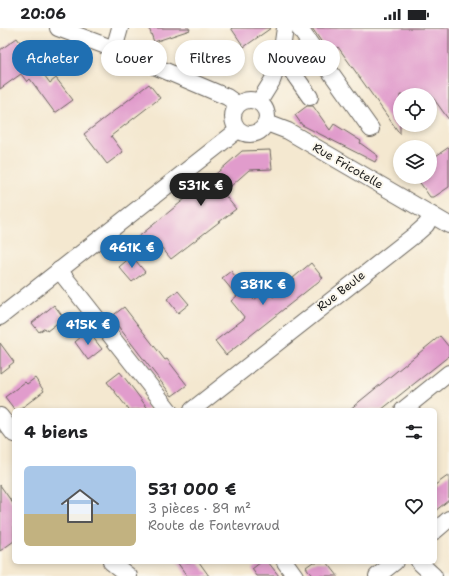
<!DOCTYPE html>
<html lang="fr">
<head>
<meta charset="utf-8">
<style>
	:root { --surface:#fff; --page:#f2f2f2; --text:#202124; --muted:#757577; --line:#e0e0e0; --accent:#1f6fb2 }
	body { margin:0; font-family:"Shantell Sans",sans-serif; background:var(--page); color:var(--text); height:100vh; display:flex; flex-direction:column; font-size:15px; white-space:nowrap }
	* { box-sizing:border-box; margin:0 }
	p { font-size:13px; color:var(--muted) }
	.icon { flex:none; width:22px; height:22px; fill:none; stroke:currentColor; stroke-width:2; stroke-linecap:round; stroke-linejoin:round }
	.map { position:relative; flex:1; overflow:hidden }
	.sheet { position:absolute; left:12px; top:380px; width:425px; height:156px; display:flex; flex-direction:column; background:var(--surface); border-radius:6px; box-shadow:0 2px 6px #0003 }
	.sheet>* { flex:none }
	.banner { position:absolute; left:12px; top:12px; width:425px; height:36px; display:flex; gap:8px }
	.tools { position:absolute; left:393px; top:60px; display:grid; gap:8px }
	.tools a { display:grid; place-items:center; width:44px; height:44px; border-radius:50%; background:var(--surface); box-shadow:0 2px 6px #0003; font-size:20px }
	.price { position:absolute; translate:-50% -34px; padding:0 9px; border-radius:14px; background:var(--accent); color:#fff; font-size:13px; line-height:26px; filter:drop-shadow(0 1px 2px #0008) }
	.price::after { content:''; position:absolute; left:50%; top:24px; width:12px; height:9px; margin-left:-6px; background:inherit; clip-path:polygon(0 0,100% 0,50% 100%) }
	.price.on { background:#222; color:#fff }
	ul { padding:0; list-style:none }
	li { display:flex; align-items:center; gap:12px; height:100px; padding:0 12px }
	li+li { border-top:1px solid var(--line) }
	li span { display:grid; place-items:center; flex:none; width:112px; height:80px; border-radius:6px; color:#555 }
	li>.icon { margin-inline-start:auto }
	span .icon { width:48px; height:48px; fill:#fffc; stroke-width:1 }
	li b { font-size:17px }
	h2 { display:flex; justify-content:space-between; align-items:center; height:48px; padding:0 12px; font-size:17px }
	.tag { padding:0 14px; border-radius:18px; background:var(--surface); box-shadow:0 2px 6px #0003; font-size:14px; line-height:36px }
	.tag.on { background:var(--accent); color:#fff }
	.status { display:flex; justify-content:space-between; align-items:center; height:28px; padding:0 20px; background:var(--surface); direction:ltr }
	.status svg { height:11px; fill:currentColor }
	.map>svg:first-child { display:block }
</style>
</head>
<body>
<div class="status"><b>20:06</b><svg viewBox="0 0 49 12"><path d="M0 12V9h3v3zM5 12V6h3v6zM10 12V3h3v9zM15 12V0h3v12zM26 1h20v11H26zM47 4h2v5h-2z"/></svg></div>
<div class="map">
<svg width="449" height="548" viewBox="0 0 449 548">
	<rect width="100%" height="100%" fill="#fbf7ec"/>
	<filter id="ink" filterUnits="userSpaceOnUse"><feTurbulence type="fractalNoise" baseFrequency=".025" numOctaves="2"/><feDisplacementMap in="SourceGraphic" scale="8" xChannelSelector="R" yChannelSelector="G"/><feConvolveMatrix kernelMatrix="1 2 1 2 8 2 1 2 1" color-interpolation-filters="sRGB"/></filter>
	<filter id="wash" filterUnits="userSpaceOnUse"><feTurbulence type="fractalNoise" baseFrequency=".012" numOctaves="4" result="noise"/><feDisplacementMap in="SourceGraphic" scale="16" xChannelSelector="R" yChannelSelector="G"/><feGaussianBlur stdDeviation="0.9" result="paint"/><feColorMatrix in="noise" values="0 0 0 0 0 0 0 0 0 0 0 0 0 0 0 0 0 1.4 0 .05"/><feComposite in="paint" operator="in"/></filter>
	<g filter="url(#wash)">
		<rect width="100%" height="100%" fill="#f4e8d0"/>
		<g id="blocks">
			<g fill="#e19ccc">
				<path d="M149,0H189L190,2L154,14Z"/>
				<path d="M231,0H271L244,19Z"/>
				<path d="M312,0H449V92L431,67H400V106L338,19L329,25Z"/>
				<path d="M17,10L50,55L56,50L73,72L55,85L30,51L27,54L21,46L0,61V22Z"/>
				<path d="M149,56L160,70L111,108L123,124L107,136L84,106Z"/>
				<path d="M307,78H313L330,102L334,96L361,113L360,115L378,128L375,134L302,97L295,87Z"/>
				<path d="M449,119V159L434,169H430L416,149H430V132Z"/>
				<path d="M270,122L272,141L249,142L223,165L236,181L171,231L157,214L142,226L132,214L218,144L242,123Z"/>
				<path d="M132,228L145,244L132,254L119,239Z"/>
				<path d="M311,235L323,250L226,327L215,313L245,290L231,273L237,268L222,250L231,243L254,272L267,261L273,269L295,252L293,250Z"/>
				<path d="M178,263L189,276L178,285L167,271Z"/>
				<path d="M54,277L64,290L47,303L45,300L39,304L32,295Z"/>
				<path d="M124,279L165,332L167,331L187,357L172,368L111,289Z"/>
				<path d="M88,303L102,321L88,332L75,314Z"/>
				<path d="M440,308L449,319V328L381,382H349Z"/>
				<path d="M0,315L14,334L0,345Z"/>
				<path d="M120,344L134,362L149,382H129L107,354Z"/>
				<path d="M35,350L44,363L19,382H15L5,369L25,354L27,356Z"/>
				<path d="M449,447V472L435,483V457Z"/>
				<path d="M0,457L14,477V513L0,523Z"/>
				<path d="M177,534H199L209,548H187Z"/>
				<path d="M261,534H268L279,548H257L252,541Z"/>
				<path d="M313,534H327L338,548H312L306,539Z"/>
			</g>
		</g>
	</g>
	<g filter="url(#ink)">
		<use href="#blocks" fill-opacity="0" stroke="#68635b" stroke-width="1"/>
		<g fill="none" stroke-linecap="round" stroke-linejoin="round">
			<g stroke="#68635b" stroke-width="18">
				<g id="minor">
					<path d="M58,0L114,21L227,69L237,76"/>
					<path d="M299,0L371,101"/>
					<path d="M114,21L120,0"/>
					<path d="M281,28L310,69"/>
					<circle cx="250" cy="89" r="17"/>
					<path d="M259,74L272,53L281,28L285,0"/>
					<path d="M267,95L288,103L449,197"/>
					<path d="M59,242L169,382"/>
					<path d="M0,289L238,102"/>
					<path d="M192,382L417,205L426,197L432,187"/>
					<path d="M403,382L449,345"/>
					<path d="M0,388L14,406"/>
					<path d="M435,503L449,491"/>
					<path d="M111,534L129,548"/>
					<path d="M285,534L295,548"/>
					<path d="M419,534L434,548"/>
					<path d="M377,548L395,534"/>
				</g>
			</g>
			<use href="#minor" stroke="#fff" stroke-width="16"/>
		</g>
	</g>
	<g text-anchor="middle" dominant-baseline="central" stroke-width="4" stroke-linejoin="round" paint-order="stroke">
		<g font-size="12" fill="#1c1c1c" stroke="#fbf7ec">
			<text transform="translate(348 138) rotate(30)">Rue Fricotelle</text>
			<text transform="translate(341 263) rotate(-38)">Rue Beule</text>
		</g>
	</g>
</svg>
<div class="tools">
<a><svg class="icon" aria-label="locate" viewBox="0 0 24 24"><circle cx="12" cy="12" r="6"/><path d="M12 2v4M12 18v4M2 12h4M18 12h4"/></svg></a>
<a><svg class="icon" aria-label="layers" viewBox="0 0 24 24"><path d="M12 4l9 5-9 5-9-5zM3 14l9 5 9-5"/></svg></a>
</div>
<b class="price on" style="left:201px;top:179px">531K €</b>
<b class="price" style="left:132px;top:241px">461K €</b>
<b class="price" style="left:263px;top:278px">381K €</b>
<b class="price" style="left:88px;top:318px">415K €</b>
<div class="banner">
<a class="tag on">Acheter</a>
<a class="tag">Louer</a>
<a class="tag">Filtres</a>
<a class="tag">Nouveau</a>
</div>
<section class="sheet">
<h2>4 biens<svg class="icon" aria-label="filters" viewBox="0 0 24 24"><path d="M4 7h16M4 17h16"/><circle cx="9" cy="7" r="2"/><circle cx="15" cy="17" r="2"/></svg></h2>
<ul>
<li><span style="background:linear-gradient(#a9c7e8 60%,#c2b280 0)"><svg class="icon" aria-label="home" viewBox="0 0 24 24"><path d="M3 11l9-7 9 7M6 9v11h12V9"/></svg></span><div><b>531 000 €</b><p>3 pièces · 89 m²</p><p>Route de Fontevraud</p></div><svg class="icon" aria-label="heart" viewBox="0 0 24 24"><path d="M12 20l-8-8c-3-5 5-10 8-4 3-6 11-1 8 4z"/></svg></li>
</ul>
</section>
</div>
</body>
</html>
